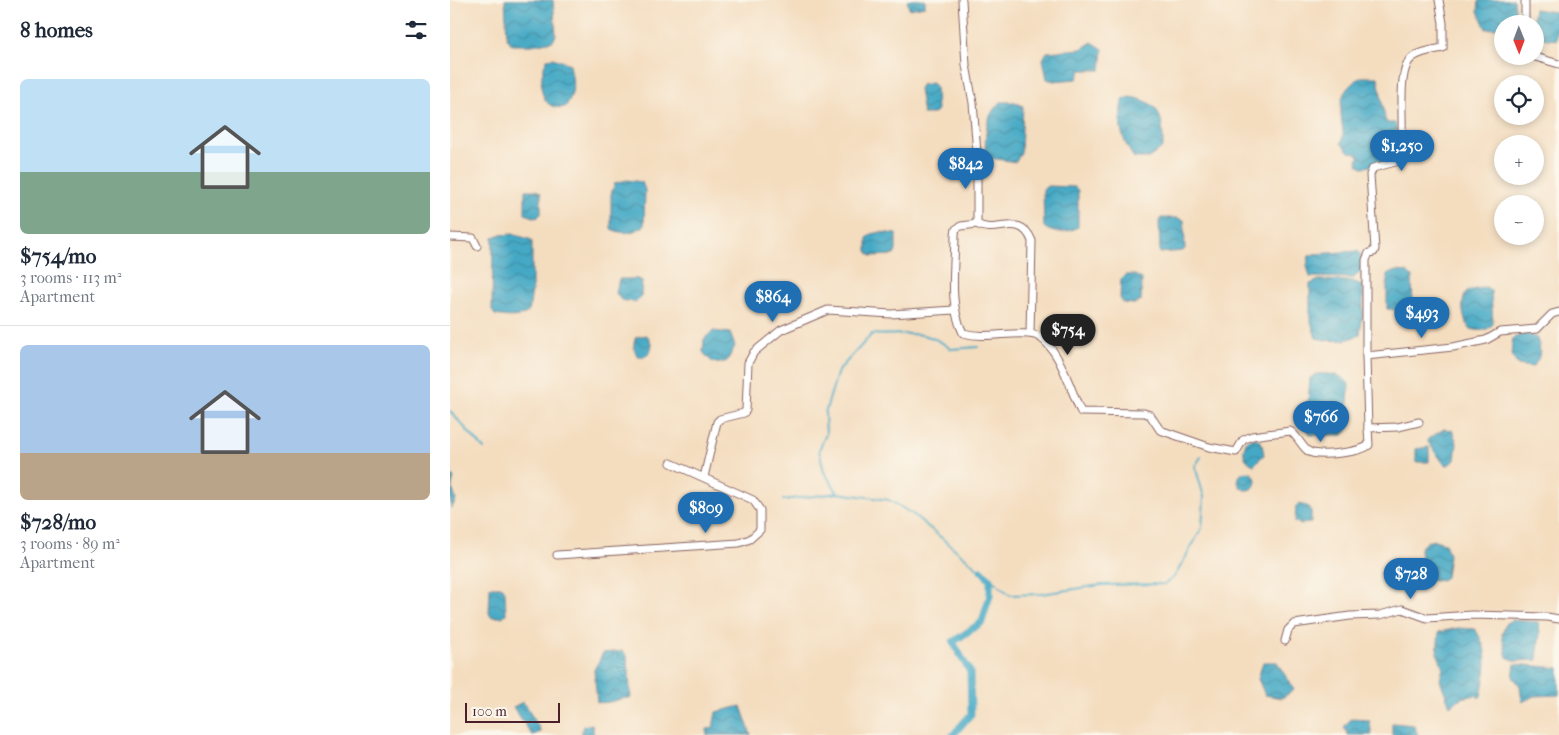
<!DOCTYPE html>
<html lang="en">
<head>
<meta charset="utf-8">
<style>
	:root { --surface:#fff; --page:#f2f2f3; --text:#1f2937; --muted:#747a83; --line:#e0e1e3; --accent:#1f6fb2 }
	body { margin:0; font-family:"IM FELL French Canon",serif; background:var(--page); color:var(--text); height:100vh; display:flex; flex-direction:column; font-size:19px; white-space:nowrap }
	* { box-sizing:border-box; margin:0 }
	p { font-size:16px; color:var(--muted) }
	.icon { flex:none; width:28px; height:28px; fill:none; stroke:currentColor; stroke-width:2; stroke-linecap:round; stroke-linejoin:round }
	.map { position:relative; flex:1; overflow:hidden }
	.drawer { display:flex; flex-direction:column; background:var(--surface); width:450px }
	.drawer>* { flex:none }
	.needle { width:32px; rotate:179deg }
	.buttons { position:absolute; left:1044px; top:15px; display:grid; gap:10px }
	.buttons a { display:grid; place-items:center; width:50px; height:50px; border-radius:50%; background:var(--surface); box-shadow:0 2px 8px #0003; font-size:25px }
	.scale { position:absolute; left:15px; bottom:12px; width:95px; box-sizing:border-box; padding-left:5px; border:2px solid #4a1f2b; border-top:0; font-size:14px; line-height:18px; white-space:nowrap; color:#4a1f2b; -webkit-text-stroke:4px #fbf7ec; paint-order:stroke }
	.price { position:absolute; translate:-50% -42px; padding:0 11px; border-radius:18px; background:var(--accent); color:#fff; font-size:16px; line-height:32px; filter:drop-shadow(0 1px 2px #0008) }
	.price::after { content:''; position:absolute; left:50%; top:30px; width:15px; height:11px; margin-left:-8px; background:inherit; clip-path:polygon(0 0,100% 0,50% 100%) }
	.price.selected { background:#222; color:#fff }
	ul { padding:0; list-style:none }
	li { display:grid; align-content:center; gap:10px; height:265px; padding:0 20px }
	li+li { border-top:1px solid var(--line) }
	li span { display:grid; place-items:center; height:155px; border-radius:8px; color:#555 }
	li>.icon { margin-inline-start:auto }
	span .icon { width:90px; height:90px; fill:#fffc; stroke-width:1 }
	li b { font-size:21px }
	h2 { display:flex; justify-content:space-between; align-items:center; height:60px; padding:0 20px; font-size:21px }
	main { display:flex; flex:1; min-height:0 }
	.map>svg:first-child { display:block }
</style>
</head>
<body>
<main>
<section class="drawer">
<h2>8 homes<svg class="icon" aria-label="filters" viewBox="0 0 24 24"><path d="M4 7h16M4 17h16"/><circle cx="9" cy="7" r="2"/><circle cx="15" cy="17" r="2"/></svg></h2>
<ul>
<li><span style="background:linear-gradient(#bfe0f5 60%,#7fa58c 0)"><svg class="icon" aria-label="home" viewBox="0 0 24 24"><path d="M3 11l9-7 9 7M6 9v11h12V9"/></svg></span><div><b>$754/mo</b><p>3 rooms · 113 m²</p><p>Apartment</p></div></li>
<li><span style="background:linear-gradient(#a9c7e8 70%,#b9a48a 0)"><svg class="icon" aria-label="home" viewBox="0 0 24 24"><path d="M3 11l9-7 9 7M6 9v11h12V9"/></svg></span><div><b>$728/mo</b><p>3 rooms · 89 m²</p><p>Apartment</p></div></li>
</ul>
</section>
<div class="map">
<svg width="1109" height="735" viewBox="0 0 1109 735">
	<defs>
		<pattern id="water-waves" width="16" height="10" patternUnits="userSpaceOnUse" patternTransform="scale(1.25)"><rect width="16" height="10" fill="#45a9c5"/><path d="M0 5q4-4 8 0t8 0" fill="none" stroke="#3c89a0"/></pattern>
	</defs>
	<rect width="100%" height="100%" fill="#fbf7ec"/>
	<filter id="ink" filterUnits="userSpaceOnUse"><feTurbulence type="fractalNoise" baseFrequency=".02" numOctaves="2"/><feDisplacementMap in="SourceGraphic" scale="10" xChannelSelector="R" yChannelSelector="G"/><feConvolveMatrix kernelMatrix="1 2 1 2 8 2 1 2 1" color-interpolation-filters="sRGB"/></filter>
	<filter id="wash" filterUnits="userSpaceOnUse"><feTurbulence type="fractalNoise" baseFrequency=".0096" numOctaves="4" result="noise"/><feDisplacementMap in="SourceGraphic" scale="20" xChannelSelector="R" yChannelSelector="G"/><feGaussianBlur stdDeviation="1.12" result="paint"/><feColorMatrix in="noise" values="0 0 0 0 0 0 0 0 0 0 0 0 0 0 0 0 0 1.4 0 .05"/><feComposite in="paint" operator="in"/></filter>
	<g filter="url(#wash)">
		<rect width="100%" height="100%" fill="#f4ddbf"/>
		<g fill="url(#water-waves)" stroke="#486478">
			<path d="M55,0H103L106,35L103,41L82,45H62L57,38Z"/>
			<path d="M457,0H475V6L459,9Z"/>
			<path d="M1029,0H1064L1066,16L1063,24H1052V28L1036,29L1028,11Z"/>
			<path d="M1084,9L1106,12L1108,22L1106,40L1085,37V24H1082Z"/>
			<path d="M642,42L653,49L651,70H631L627,79L603,81L597,79L593,59L597,52L631,49Z"/>
			<path d="M103,58L120,64C123,82 126,92 115,107C87,112 88,78 97,59Z"/>
			<path d="M911,77H928L935,119L937,123H945C953,150 940,166 912,167L908,164L907,159L910,158L907,153L899,152L891,143C894,135 893,132 892,124C889,100 891,90 911,77Z"/>
			<path d="M482,83L486,87L487,111L484,114H473L469,89L471,85Z"/>
			<path d="M679,97C712,101 713,119 713,147L699,158H684C671,138 668,125 672,101Z"/>
			<path d="M551,102H565L573,106L571,152L566,162L540,158L535,152C536,132 535,115 551,102Z"/>
			<path d="M177,180L192,182L195,190L194,226C183,233 174,235 161,229V194L165,183Z"/>
			<path d="M598,186L625,187L628,190V227C618,233 603,235 594,227L593,189Z"/>
			<path d="M75,190H87L91,193V214L87,218L75,214Z"/>
			<path d="M711,218H728L734,220L735,249L733,251L710,253L709,221Z"/>
			<path d="M430,232L446,234V251L444,255L421,256L417,251V238L422,234Z"/>
			<path d="M63,234L82,240V290L79,311C70,319 56,317 45,315L42,310L43,238L49,235Z"/>
			<path d="M908,251L912,257L911,271L904,278L860,277L857,266L859,256L864,254Z"/>
			<path d="M946,271L957,272L962,277L963,306L956,311L937,309V274Z"/>
			<path d="M675,275H685L692,279L691,301L684,304L673,303L670,298L671,279Z"/>
			<path d="M169,279H188L192,281L191,298L185,302L171,300L166,293Z"/>
			<path d="M869,280L903,281L913,286V312L910,334C897,342 881,342 866,338L860,318V284Z"/>
			<path d="M1036,287L1041,291L1043,324C1036,332 1030,331 1020,329C1012,318 1010,303 1017,291Z"/>
			<path d="M263,331L280,333L285,346L277,361C265,366 261,362 253,352L254,339Z"/>
			<path d="M1075,334L1086,337C1091,348 1092,356 1083,367L1068,365C1060,356 1061,348 1063,338Z"/>
			<path d="M197,335L202,345L200,353L194,357H188C184,350 182,346 186,337Z"/>
			<path d="M867,374C880,374 891,373 899,384L897,430L893,435H860L856,425L860,378Z"/>
			<path d="M994,429L1002,430L1007,443L1005,460L998,465L994,464L978,442V439Z"/>
			<path d="M807,438L812,444L814,455L804,465C792,460 792,450 797,440Z"/>
			<path d="M979,447V462H966V449Z"/>
			<circle cx="797" cy="481" r="9"/>
			<path d="M0,473L4,477L2,487L6,500L1,509Z"/>
			<path d="M849,504L857,506L861,511V523L851,524L845,522L846,506Z"/>
			<path d="M984,540L995,543L999,555L996,577C989,583 979,581 972,578L970,548L976,542Z"/>
			<path d="M40,587H53L55,592L56,614L52,617H41L39,613Z"/>
			<path d="M1062,620L1088,622L1090,632L1087,660L1066,661L1057,657L1052,635L1056,623Z"/>
			<path d="M1008,628L1025,629C1041,653 1036,669 1031,696L1029,698L1026,695L1011,698L1000,706L990,680L993,667L987,653L989,632Z"/>
			<path d="M173,651L177,657L181,698C169,697 159,705 147,702L144,670L153,653Z"/>
			<path d="M813,662H827L844,690L832,698L815,695L808,679Z"/>
			<path d="M1065,664L1109,668V695L1084,696L1072,702L1070,686L1063,677Z"/>
			<path d="M73,702C79,712 87,722 91,732L82,735L63,707Z"/>
			<path d="M291,706L301,735H257V729L263,728L266,712Z"/>
			<path d="M901,719L919,720L922,735H898L894,727Z"/>
			<path d="M942,723L964,725L968,735H942Z"/>
			<path d="M142,724L144,735H131L133,726Z"/>
		</g>
		<g fill="none" stroke-linecap="round" stroke-linejoin="round">
			<g stroke="#45a9c5" stroke-width="2">
				<path d="M0,411L34,449"/>
				<path d="M388,493L374,472L369,450L376,434L375,413L388,371L422,334C455,337 472,326 501,349L528,347"/>
				<path d="M333,500L388,493L439,500L464,515L560,595L591,594L651,585L715,584L725,576L752,528L754,497L745,466L751,457"/>
			</g>
			<path stroke="#45a9c5" stroke-width="7" d="M503,735L521,714L520,672L503,642L532,622L540,595V579L531,570"/>
		</g>
	</g>
	<g filter="url(#ink)">
		<g fill="none" stroke-linecap="round" stroke-linejoin="round">
			<g stroke="#86625f" stroke-width="9">
				<g id="street">
					<path d="M512,0L516,65L523,103L527,153V224C546,236 570,211 582,241L580,334"/>
					<path d="M1075,24V0"/>
					<path d="M1082,56L1109,64"/>
					<path d="M527,224L511,226L506,229L505,234C505,267 498,303 513,333C536,339 556,332 579,334C607,335 621,393 631,412L694,413L700,415L710,430L759,447L786,452L793,440L802,436L840,431C848,436 851,446 858,451C866,458 911,452 919,445L918,428L948,427L969,422"/>
					<path d="M0,237L23,238L27,246"/>
					<path d="M916,356V260L919,253L924,252L925,249L920,175L923,168L949,161C958,136 943,71 963,57C972,51 983,50 993,48V23L989,0"/>
					<path d="M918,428L916,356L1003,347L1036,340L1050,332L1087,329L1102,314L1109,312"/>
					<path d="M254,477L267,422L270,419L294,413L296,410L298,363L304,352L331,330L378,310L441,314L504,310"/>
					<path d="M107,555L289,543L300,539L310,530V510L303,500L221,463"/>
					<path d="M835,641L838,630L844,624L900,616L930,615L952,609L977,618L1022,615L1097,617L1109,619"/>
				</g>
			</g>
			<use href="#street" stroke="#fff" stroke-width="7"/>
		</g>
	</g>
</svg>
<div class="buttons">
<a><svg class="needle" viewBox="-14 -14 28 28"><path d="M0-13l5 13h-10z" fill="#e53935"/><path d="M0 13l5-13h-10z" fill="#747a83"/></svg></a>
<a><svg class="icon" aria-label="locate" viewBox="0 0 24 24"><circle cx="12" cy="12" r="6"/><path d="M12 2v4M12 18v4M2 12h4M18 12h4"/></svg></a>
<a>+</a>
<a>−</a>
</div>
<div class="scale">100 m</div>
<b class="price" style="left:952px;top:172px">$1,250</b>
<b class="price" style="left:516px;top:190px">$842</b>
<b class="price" style="left:323px;top:323px">$864</b>
<b class="price" style="left:972px;top:339px">$493</b>
<b class="price selected" style="left:618px;top:356px">$754</b>
<b class="price" style="left:871px;top:443px">$766</b>
<b class="price" style="left:256px;top:534px">$809</b>
<b class="price" style="left:961px;top:600px">$728</b>
</div>
</main>
</body>
</html>
